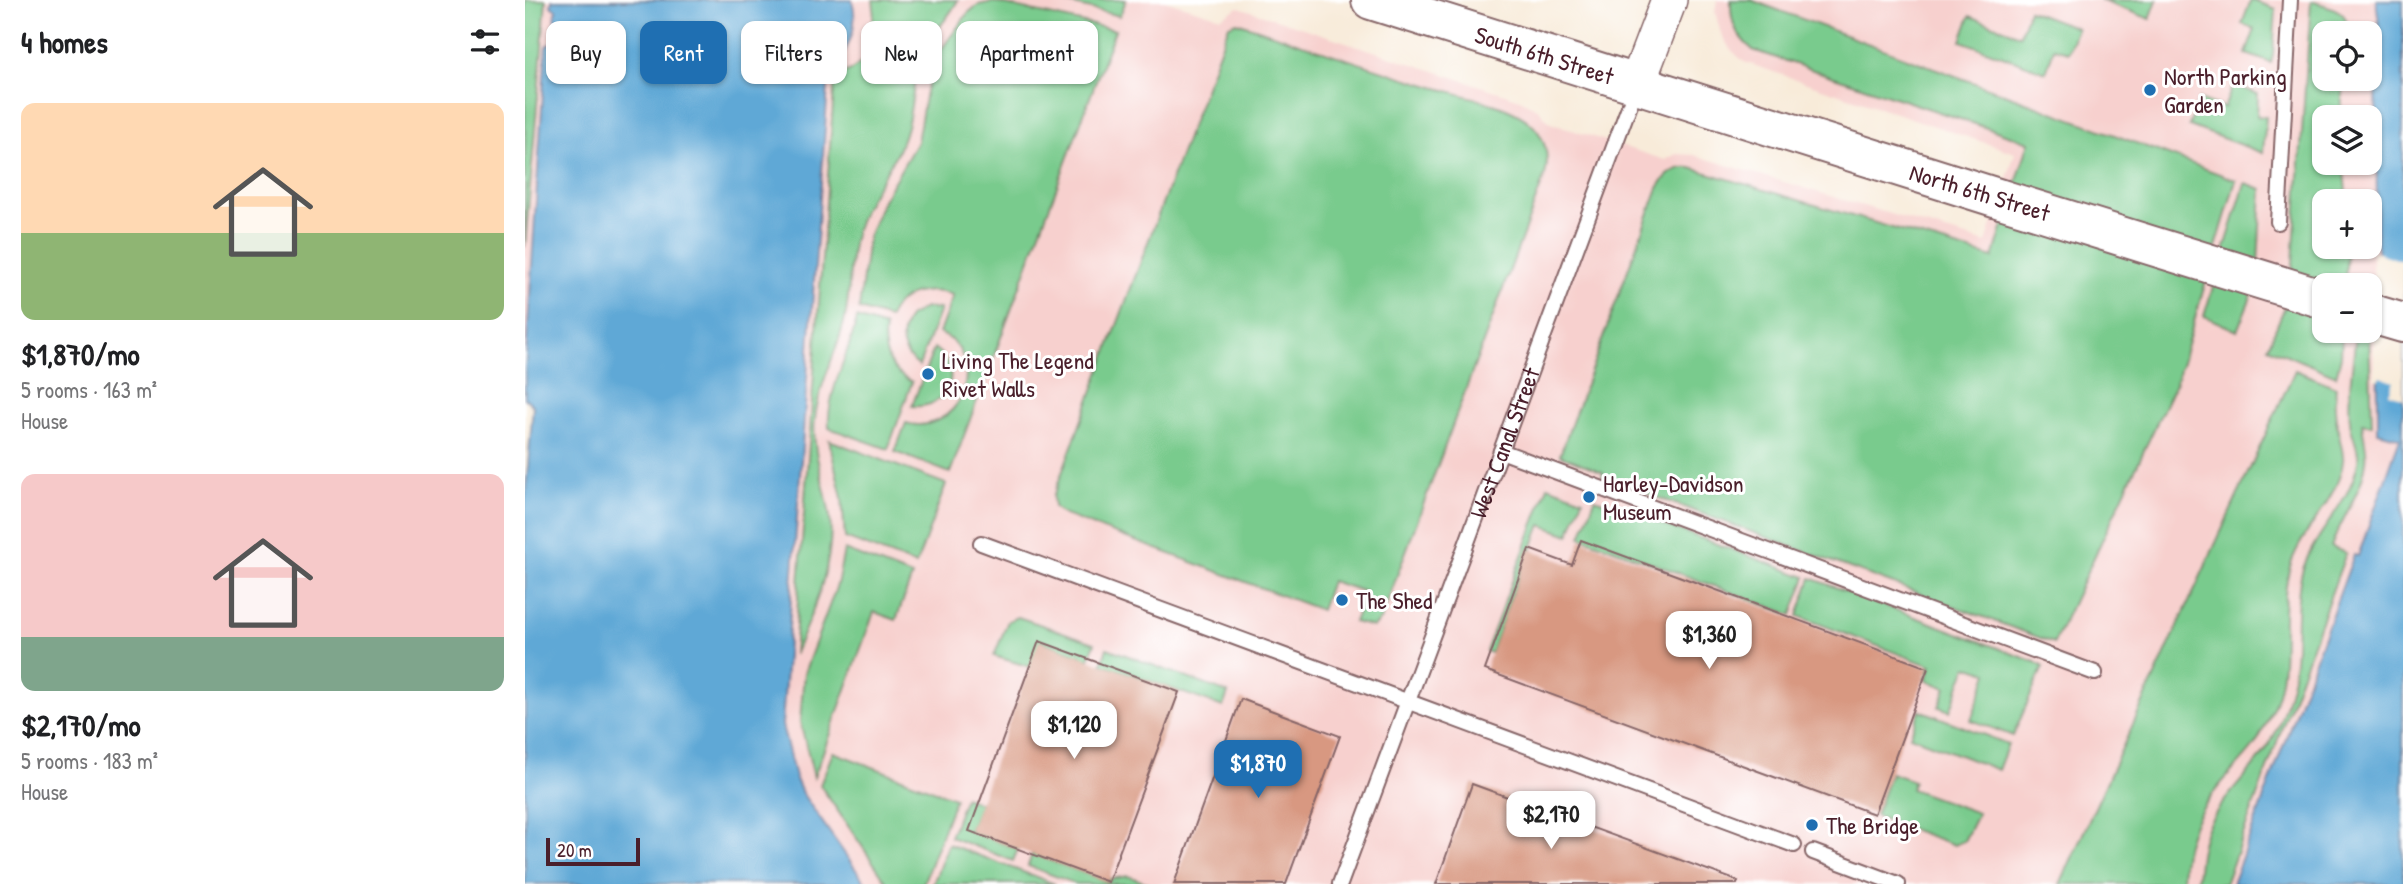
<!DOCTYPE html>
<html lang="en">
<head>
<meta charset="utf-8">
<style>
	:root { --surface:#fff; --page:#f2f2f2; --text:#202124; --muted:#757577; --accent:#1f6fb2 }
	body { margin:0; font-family:"Patrick Hand",sans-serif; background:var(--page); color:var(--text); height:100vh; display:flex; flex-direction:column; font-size:26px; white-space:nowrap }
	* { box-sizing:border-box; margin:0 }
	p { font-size:23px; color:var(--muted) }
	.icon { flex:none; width:38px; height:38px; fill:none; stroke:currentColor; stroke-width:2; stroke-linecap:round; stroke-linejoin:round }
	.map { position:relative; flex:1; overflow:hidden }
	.panel { display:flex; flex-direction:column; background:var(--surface); width:525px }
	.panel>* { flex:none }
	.guide { position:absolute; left:21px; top:21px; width:665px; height:63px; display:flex; gap:14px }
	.fabs { position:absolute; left:1787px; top:21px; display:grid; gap:14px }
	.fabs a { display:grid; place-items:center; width:70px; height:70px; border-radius:14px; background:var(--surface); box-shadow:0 2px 5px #0004; font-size:35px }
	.scale { position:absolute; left:21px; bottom:18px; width:94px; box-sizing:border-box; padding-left:7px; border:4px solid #4a1f2b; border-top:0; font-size:19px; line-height:24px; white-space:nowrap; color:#4a1f2b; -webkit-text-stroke:5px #fff; paint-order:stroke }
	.price { position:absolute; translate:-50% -60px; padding:0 16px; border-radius:14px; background:#fff; color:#222; font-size:23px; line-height:46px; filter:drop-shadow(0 2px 4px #0008) }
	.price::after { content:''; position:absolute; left:50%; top:42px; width:21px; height:16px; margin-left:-10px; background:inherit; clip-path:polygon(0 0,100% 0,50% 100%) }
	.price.on { background:var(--accent); color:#fff }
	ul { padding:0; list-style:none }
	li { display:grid; align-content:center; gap:14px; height:371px; padding:0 21px }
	li span { display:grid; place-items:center; height:217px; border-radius:14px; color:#555 }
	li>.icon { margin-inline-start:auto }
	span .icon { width:126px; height:126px; fill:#fffc; stroke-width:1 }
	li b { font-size:30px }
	h2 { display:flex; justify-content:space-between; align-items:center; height:84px; padding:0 21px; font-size:30px }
	.pill { padding:0 24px; border-radius:14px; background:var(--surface); box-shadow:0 2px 5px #0004; font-size:24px; line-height:63px }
	.pill.on { background:var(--accent); color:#fff }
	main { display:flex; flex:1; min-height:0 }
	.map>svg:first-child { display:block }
</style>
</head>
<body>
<main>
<section class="panel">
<h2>4 homes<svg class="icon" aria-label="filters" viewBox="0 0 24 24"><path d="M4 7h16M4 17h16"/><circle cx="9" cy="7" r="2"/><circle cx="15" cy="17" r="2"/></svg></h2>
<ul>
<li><span style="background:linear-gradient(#ffd9b3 60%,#8fb573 0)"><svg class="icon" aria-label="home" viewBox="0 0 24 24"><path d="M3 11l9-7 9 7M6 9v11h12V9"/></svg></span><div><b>$1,870/mo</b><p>5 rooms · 163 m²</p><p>House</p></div></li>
<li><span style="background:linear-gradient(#f6c9c9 75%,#7fa58c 0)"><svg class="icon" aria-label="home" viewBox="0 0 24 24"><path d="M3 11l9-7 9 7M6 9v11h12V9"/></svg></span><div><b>$2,170/mo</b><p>5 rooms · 183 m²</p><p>House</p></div></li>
</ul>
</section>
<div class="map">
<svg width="1878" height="884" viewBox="0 0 1878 884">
	<rect width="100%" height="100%" fill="#fff"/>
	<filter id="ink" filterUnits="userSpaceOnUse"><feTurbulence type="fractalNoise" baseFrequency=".0143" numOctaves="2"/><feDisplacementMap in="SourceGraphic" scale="14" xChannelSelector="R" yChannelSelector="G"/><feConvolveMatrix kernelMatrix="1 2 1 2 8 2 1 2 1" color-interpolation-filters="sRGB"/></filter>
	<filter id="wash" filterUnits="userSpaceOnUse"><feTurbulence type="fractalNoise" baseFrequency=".00686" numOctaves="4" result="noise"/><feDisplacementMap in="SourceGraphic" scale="28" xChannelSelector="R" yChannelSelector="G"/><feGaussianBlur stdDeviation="1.57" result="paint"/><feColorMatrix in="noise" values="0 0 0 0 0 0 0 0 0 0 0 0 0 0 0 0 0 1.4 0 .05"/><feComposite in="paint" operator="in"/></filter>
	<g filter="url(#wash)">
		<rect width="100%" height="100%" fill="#f8ebd9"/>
		<g fill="#f7d0ce" fill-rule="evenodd">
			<path d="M0,0H27L26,6L31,9L28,42L21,46L0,372Z"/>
			<path d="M327,0H639L696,17L714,7L995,99L1013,109L1025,123L1140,160L1151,154L1169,155L1461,243L1490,153L1219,62L1205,49L1196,34L1190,12L1192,0H1851L1854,24L1851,52L1853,423V433L1875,438L1832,557L1828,555L1707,884H341L277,793L270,777L257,725L304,73L321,52L326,42L328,15ZM1799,33H1844V79H1799ZM1799,117H1844V163H1799ZM1799,201H1844V247H1799ZM1799,285H1844V331H1799Z"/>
		</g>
		<g fill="#79cb8d" stroke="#62755c" stroke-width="2">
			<path d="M0,0H21L0,247Z"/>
			<path d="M348,0H433C423,20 405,34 396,57C386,86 388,117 376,144C362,175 339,200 330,234C323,261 326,290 320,318C312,353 294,383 290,419C286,453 301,485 305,518C310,565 287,613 269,655L310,75C349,68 345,40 349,8Z"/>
			<path d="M528,0H601L595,16Z"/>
			<path d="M1206,0H1226L1711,180L1651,382L1529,643L1077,477L1078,472L1035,455L1133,188C1141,175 1150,166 1166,168L1468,258L1504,142L1228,50C1211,36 1205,22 1206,0Z"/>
			<path d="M1575,0H1632L1625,19Z"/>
			<path d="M1726,0L1751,9L1748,55L1746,63L1721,54L1730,29L1717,24Z"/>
			<path d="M1786,1C1805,7 1825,9 1823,33H1799V79H1818L1816,117H1799V163H1818L1822,201H1799V247H1822L1820,285H1799V331H1817L1816,357L1811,376L1743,347L1766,292Z"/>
			<path d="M468,2L590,30L456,391L439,388C445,366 437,342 414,333L428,295C403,287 374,291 364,318L334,309L343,237L358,200L392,142L401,91L413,54L443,13L453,5Z"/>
			<path d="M1504,10L1552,28L1543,52L1529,48L1521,72L1436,41L1445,16L1495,35Z"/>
			<path d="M712,22C775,43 837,65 899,84C927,93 984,104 1004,122C1020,135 1025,156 1020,175L856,619L848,627L829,622L840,592L806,581L796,610L537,514L529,507L528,497L704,25Z"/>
			<path d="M1708,85L1733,94L1732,116L1741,117L1738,153L1664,126L1674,99L1699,108Z"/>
			<path d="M1720,183L1737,189L1732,282L1712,331L1679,316Z"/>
			<path d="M400,308L415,309L394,366C376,353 372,337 384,317Z"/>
			<path d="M332,318L360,327C356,351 365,372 387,382L363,449L304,428C301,393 325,352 332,318Z"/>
			<path d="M1831,331H1844L1847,425L1837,423C1838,435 1843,450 1841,461C1837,493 1816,518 1806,547L1821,553L1700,884H1671C1674,864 1675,840 1685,822C1704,788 1738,764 1753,727C1761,705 1768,684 1770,661C1773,632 1770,604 1776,576C1786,534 1825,506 1833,462C1835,448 1826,435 1825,421C1822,392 1829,360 1831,331Z"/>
			<path d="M409,348C440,370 424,410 387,406Z"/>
			<path d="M1770,370L1811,387C1808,405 1811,422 1815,440C1816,446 1819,455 1818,461C1814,500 1774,531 1764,570C1753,614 1766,660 1750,703C1744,717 1738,733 1729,746C1713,767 1692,784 1678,808C1663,830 1657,857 1657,884H1535Z"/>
			<path d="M437,395L453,398L425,473L370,452L381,423C404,430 428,416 437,395Z"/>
			<path d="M304,440L421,484L391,565L320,538L317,498Z"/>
			<path d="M1023,486L1058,499L1044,535L1016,525L1006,550L1004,549L966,653L961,651Z"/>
			<path d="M1070,499L1281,577L1267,615L1056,537Z"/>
			<path d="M319,550L387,576L371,620L349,612L289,777L275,722L279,673L312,585Z"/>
			<path d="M1286,578L1510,662L1518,667L1488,736L1446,720L1463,673L1442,666L1425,711L1414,707L1421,688L1401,680L1406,666L1273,616Z"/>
			<path d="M493,617L570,643L564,659L515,641L505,667L469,656L483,621Z"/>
			<path d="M582,648L703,693L698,707L577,664Z"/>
			<path d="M1395,710L1483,744L1473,770L1385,736Z"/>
			<path d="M308,752L430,798L398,884H363L295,785Z"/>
			<path d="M1366,773L1389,781L1386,789L1453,813L1439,841L1429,845L1350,816Z"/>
			<path d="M440,797L455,803L444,831L493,849L488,861L425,837Z"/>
			<path d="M423,844L530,884H408Z"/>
			<path d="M507,854L583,882L585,879L603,876L625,884H551L503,866Z"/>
		</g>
		<g fill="#5ea8d6" stroke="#546480" stroke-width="2">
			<path d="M27,0H327C335,28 322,53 304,73L257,725L270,777L277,793L341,884H0V500L8,406L0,398V372L21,46L28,42L31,10L26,6Z"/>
			<path d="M1851,0H1878V884H1707L1829,555L1833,556L1875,438L1853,432V423L1851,52L1854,24Z"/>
		</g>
		<path fill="#f8ebd9" d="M1847,251L1878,261V398L1864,393L1869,381L1855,376L1853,380L1849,379Z"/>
		<g id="blocks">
			<g fill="#d89881">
				<path d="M1056,540L1403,668L1349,814L960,670L1004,549L1047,565Z"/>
				<path d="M514,641L654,692L583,882L444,831Z"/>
				<path d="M716,699L815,736L761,884H649Z"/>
				<path d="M947,784L1213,881L1212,884H911Z"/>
			</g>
		</g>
	</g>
	<g filter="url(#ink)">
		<use href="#blocks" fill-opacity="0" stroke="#876668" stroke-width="2"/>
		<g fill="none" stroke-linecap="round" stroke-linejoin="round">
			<g stroke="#876668" stroke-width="18">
				<g id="service">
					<path d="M1753,222L1765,0"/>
					<path d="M976,451L1570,673"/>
					<path d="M456,543L1269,845"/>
					<path d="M1288,852L1373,884"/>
					<path id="s1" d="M815,884L1112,85"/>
				</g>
			</g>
			<g stroke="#876668" stroke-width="38">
				<path id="tertiary" d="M1112,84L1144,0"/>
			</g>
			<g stroke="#876668" stroke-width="42">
				<g id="primary">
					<path id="s2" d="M846,0L1476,199"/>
					<path d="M1844,313L1878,323"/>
				</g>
			</g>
			<use href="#service" stroke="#fff" stroke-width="14"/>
			<use href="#tertiary" stroke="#fff" stroke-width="35"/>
			<use href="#primary" stroke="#fff" stroke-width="38"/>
			<g stroke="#876668" stroke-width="42" stroke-linecap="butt">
				<path id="primary-bridge" d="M1476,199L1799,299"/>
			</g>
			<use href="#primary-bridge" stroke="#fff" stroke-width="38"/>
		</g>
	</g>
	<g fill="#1f6fb2" stroke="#fff" stroke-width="2.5">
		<circle cx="1625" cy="90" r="7"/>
		<circle cx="403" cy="374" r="7"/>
		<circle cx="1064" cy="497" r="7"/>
		<circle cx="817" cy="600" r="7"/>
		<circle cx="1287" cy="825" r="7"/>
	</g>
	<g text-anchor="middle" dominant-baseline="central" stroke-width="6" stroke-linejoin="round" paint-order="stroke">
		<g font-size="24" fill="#4a1f2b" stroke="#fff">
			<text stroke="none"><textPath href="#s2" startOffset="182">South 6th Street</textPath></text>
			<text transform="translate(1455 192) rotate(17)">North 6th Street</text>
			<text stroke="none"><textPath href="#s1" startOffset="471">West Canal Street</textPath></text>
		</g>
		<g font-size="24" fill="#4a1f2b" stroke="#fff" text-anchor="start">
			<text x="1639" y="76">North Parking<tspan x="1639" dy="28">Garden</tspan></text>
			<text x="417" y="360">Living The Legend<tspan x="417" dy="28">Rivet Walls</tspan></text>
			<text x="1078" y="483">Harley-Davidson<tspan x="1078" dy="28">Museum</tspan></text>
			<text x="831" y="600">The Shed</text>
			<text x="1301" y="825">The Bridge</text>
		</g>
	</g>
</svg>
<div class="fabs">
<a><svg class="icon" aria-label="locate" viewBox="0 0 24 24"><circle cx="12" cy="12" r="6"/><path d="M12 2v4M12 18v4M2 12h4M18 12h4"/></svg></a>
<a><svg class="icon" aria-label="layers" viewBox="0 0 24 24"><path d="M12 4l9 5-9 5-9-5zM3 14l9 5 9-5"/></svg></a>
<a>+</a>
<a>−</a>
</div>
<div class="scale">20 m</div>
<b class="price" style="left:1184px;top:671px">$1,360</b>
<b class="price" style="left:549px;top:761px">$1,120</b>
<b class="price on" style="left:733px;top:800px">$1,870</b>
<b class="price" style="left:1026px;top:851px">$2,170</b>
<div class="guide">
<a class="pill">Buy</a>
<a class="pill on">Rent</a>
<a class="pill">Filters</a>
<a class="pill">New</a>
<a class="pill">Apartment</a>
</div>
</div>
</main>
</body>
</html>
